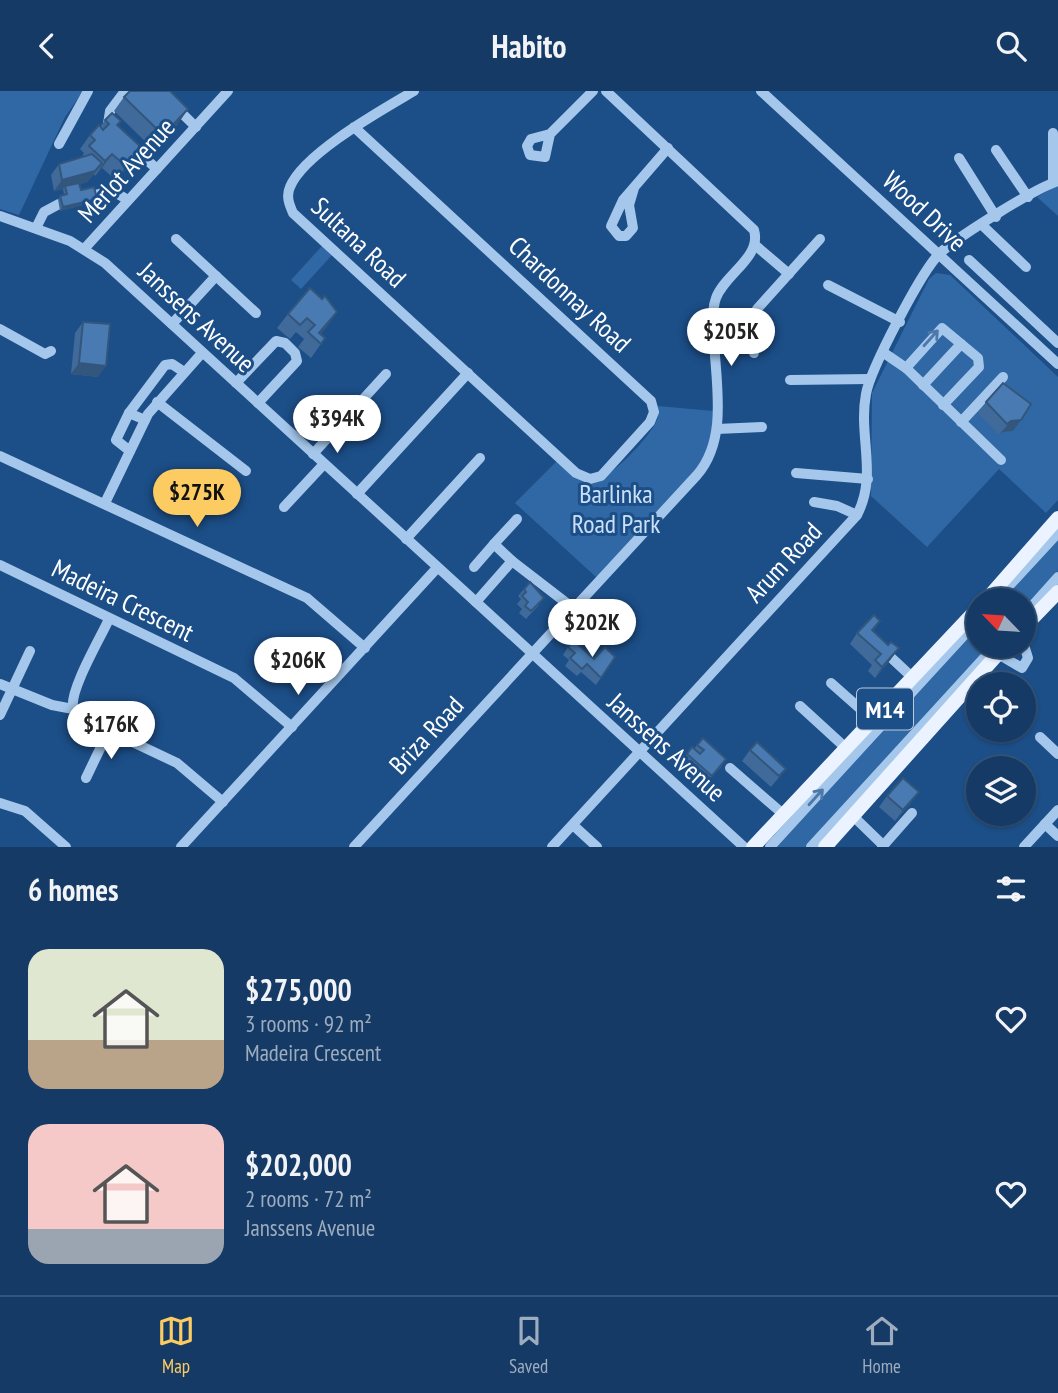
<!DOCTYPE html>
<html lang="en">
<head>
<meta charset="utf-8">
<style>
	:root { --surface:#153a65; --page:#1e416b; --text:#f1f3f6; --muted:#9dadbf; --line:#345479; --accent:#fccc63 }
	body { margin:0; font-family:"PT Sans Narrow",sans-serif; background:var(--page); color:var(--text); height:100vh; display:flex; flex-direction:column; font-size:26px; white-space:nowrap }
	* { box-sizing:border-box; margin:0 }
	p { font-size:23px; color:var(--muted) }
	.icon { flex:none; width:38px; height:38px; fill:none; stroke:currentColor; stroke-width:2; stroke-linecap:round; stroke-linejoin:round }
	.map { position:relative; height:756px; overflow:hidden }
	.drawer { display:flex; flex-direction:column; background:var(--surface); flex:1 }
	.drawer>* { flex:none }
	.needle { width:46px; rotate:295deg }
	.fabs { position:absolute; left:966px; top:497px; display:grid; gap:14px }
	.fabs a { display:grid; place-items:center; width:70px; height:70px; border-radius:50%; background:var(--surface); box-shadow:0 2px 5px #0004,0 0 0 2px var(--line); font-size:35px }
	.price { position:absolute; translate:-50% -60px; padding:0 16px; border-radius:24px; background:#fff; color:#222; font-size:23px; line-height:46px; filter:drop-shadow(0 2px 4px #0008) }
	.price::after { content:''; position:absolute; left:50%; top:42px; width:21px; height:16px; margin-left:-10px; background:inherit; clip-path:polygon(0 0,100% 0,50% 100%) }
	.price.current { background:var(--accent); color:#111 }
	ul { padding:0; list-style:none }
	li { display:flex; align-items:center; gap:21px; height:175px; padding:0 28px }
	li span { display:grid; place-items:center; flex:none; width:196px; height:140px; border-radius:21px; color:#555 }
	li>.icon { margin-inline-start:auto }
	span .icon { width:84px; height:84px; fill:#fffc; stroke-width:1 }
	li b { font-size:30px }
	h2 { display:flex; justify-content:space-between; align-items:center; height:84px; padding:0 28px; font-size:30px }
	header { display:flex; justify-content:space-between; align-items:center; height:91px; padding:0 28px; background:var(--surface); font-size:32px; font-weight:700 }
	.menu { display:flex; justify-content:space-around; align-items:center; height:98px; border-top:2px solid var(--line); background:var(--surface); font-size:19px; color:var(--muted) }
	.menu a { display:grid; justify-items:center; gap:4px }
	.menu .current { color:var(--accent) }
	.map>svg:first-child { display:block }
</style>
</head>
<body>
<header><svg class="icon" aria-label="back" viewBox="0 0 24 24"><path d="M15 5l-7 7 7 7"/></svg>Habito<svg class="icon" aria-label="search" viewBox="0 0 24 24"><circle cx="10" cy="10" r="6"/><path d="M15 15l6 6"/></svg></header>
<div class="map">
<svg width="1058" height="756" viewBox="0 0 1058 756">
	<rect width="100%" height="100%" fill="#1c4e87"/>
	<g fill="#3068a5">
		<path d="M0,0H83L65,26L19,124L0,118Z"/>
		<path d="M1058,94V125L1037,106Z"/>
		<path d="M322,155L332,164L301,198L291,189Z"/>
		<path d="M936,182L950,184L1058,286V409L1046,422L999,378L927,456L871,405L872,302L929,188Z"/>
		<path d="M658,315L713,320V344L703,370L596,486L515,412L557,370C566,377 576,390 588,392C605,394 649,347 656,331C659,326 658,321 658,315Z"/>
		<path d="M1058,445V480L1024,517V509H998Z"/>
		<path d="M978,531V555H989L805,756H770Z"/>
	</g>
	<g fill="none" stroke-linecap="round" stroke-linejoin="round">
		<g stroke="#a5c7eb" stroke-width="10">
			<path d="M159,0L196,36"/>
			<path d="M761,0L1058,273"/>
			<path d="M354,36L651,310L654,321L650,331L601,385L590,388L576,382L293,122C289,113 286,105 290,96C304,62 382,19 414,0"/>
			<path d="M113,39L108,33L110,20L125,0"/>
			<path d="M1053,42V91"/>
			<path d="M550,43L545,66L530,64L527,55L531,48L550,43L593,0"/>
			<path d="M59,53L88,0"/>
			<path d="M130,54L157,78"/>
			<path d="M996,59L1028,106"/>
			<path d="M959,67L996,126"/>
			<path d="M634,97L629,114L633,137L626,145H619L611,135L623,109L668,57"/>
			<path d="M93,105L111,99L128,109"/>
			<path d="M0,125L70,150L105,172L744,756"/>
			<path d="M982,134L1026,176"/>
			<path d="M36,137L44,121L59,113"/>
			<path d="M176,148L256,222"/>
			<path d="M755,154L789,183"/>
			<path d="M85,157L228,0"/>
			<path d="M969,169L1058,252"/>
			<path d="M828,194L900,231"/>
			<path d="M713,231L753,233"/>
			<path d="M172,233L216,185"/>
			<path d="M0,238L45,263L51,260"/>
			<path d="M754,262L753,233L757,218L820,148"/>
			<path d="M884,262L906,277L1001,369"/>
			<path d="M906,277L942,237L978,267L979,276L943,314"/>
			<path d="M790,289L870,288"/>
			<path d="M236,292L276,250L285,252L295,262L297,270L258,312"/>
			<path d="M923,294L961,253"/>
			<path d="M157,311L246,380"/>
			<path d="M129,322L116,349L130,360"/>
			<path d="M145,329L129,322L165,274L172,273L184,281"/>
			<path d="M961,331L1003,286"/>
			<path d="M717,338L762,336"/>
			<path d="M313,363L386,283"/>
			<path d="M0,365L307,507L365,557"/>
			<path d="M796,382L868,388"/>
			<path d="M357,403L468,282"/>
			<path d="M814,411L837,415L857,424"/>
			<path d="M105,412L148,323L202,262"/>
			<path d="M284,416L324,373"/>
			<path d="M406,448L480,367"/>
			<path d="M512,470L573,517"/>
			<path d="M0,474L234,587L292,636"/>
			<path d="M474,476L494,453"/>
			<path d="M996,509L1058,442"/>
			<path d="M476,511L512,470L494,453L517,428"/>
			<path d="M1024,524L1058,486"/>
			<path d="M109,528C101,546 70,598 73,616C74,622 78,625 84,628L177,672L223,711"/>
			<path d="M883,559L914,588"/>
			<path d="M998,563L1022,577L1028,567L1024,554"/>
			<path d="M831,592L874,630"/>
			<path d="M0,593L52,614L73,618"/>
			<path d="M800,615L847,658"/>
			<path d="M0,624L30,560"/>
			<path d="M1040,646L1058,663"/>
			<path d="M730,677L783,723"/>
			<path d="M86,687L109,639"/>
			<path d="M0,712L25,720L66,756"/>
			<path d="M853,725L883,754"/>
			<path d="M1045,733L1058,745"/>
			<path d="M573,734L597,756"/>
			<path d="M181,756L437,477"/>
			<path d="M354,756L697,384C728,348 716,294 714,249C714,235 711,220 716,207C725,183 762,166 754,139L606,0"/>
			<path d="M552,756L857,424C878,384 858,345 866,303C870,279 922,179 940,162C959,145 1034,98 1058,90"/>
			<path d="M770,756L978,529"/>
			<path d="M811,756L995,555"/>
			<path d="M882,756L912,722"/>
			<path d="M1024,756L1058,719"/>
		</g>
		<g stroke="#eaf3ff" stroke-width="14">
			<path d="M986,509L1058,427"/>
			<path d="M1024,536L1058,501"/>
			<path d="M753,756L978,517"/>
			<path d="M825,756L1005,555"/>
		</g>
	</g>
	<g fill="#3f6a99">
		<path d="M124,6L178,33L153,58L114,20Z"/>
		<path d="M105,29L118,34L142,57L132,72L116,89L102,77L95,85L94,83L87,91L80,93L81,99L97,108L94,111L60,120L58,108L60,105L64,104L63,98L54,100L51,84L59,73L82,66L84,62L80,58L90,44L100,36Z"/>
		<path d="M322,208L337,221L321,243L325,247L311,267L298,256L304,248L296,241L290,248L277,237L288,223Z"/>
		<path d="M83,231L98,286L71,283L75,242Z"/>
		<path d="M986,311L1021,329L1013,340L1003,341L999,344L978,322Z"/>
		<path d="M524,498L539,514L526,528L519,522L522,518L517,513L521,508L518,505Z"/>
		<path d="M880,530L873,540L891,568L875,587L868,580L872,574L850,553L857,542Z"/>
		<path d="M568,556L594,568L615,566L596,594L581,581L577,585L565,575L569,569L563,564Z"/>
		<path d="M697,654L721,676L706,692L681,670L687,663L694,658Z"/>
		<path d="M750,659L786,678L771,696L742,670Z"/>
		<path d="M887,705L911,712L895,730L879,716Z"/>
	</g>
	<g fill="#33567d">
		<path d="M188,18L178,33L153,58L163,44Z"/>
		<path d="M142,57L132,72L116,89L126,75Z"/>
		<path d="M112,63L102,77L95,85L105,70Z"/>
		<path d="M102,72L94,83L87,91L66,97L65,95L63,98L54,100L62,89Z"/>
		<path d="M97,108L94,111L60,120L63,116Z"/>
		<path d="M337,221L327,236L316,248L319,242Z"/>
		<path d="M79,272L106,275L98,286L71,283Z"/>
		<path d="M1021,329L1013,340L1003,341L999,344L1011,330Z"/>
		<path d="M899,557L891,568L875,587L882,576Z"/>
		<path d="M919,701L911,712L895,730L903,719Z"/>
	</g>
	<g fill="#497bb2" stroke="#33567d" stroke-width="2">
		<path d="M130,0H170L188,18L163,44L124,6Z"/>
		<path d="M112,22L121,30L117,34L142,57L126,75L112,63L105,70L89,55L95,49L90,44L99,34L103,39L109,33L105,29Z"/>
		<path d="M92,63L102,72L95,80L62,89L59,73Z"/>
		<path d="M79,92L81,99L94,96L97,108L63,116L60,105L67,103L65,95Z"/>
		<path d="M310,197L322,208L325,205L337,221L319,242L325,247L321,253L308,241L315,234L307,227L300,234L288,223Z"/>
		<path d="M83,231L110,233L106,275L79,272Z"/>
		<path d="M1003,292L1031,313L1021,329L1011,330L1007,333L986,311Z"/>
		<path d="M530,491L544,507L531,520L525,515L528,511L522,505L526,501L524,498Z"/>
		<path d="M874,524L880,530L872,539L888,554L891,551L899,557L882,576L875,569L881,563L857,542Z"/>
		<path d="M574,550L594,568L605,556L615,566L601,587L587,573L582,578L570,567L575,562L568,556Z"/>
		<path d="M703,647L726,668L712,685L687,663L692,656L700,663L704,659L697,654Z"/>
		<path d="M757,651L786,678L779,685L750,659Z"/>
		<path d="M903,687L919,701L903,719L887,705Z"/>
	</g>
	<defs><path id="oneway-shaft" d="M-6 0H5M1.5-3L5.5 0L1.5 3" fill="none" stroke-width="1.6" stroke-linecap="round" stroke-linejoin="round" transform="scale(1.75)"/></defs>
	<g stroke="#4c78aa">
		<use href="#oneway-shaft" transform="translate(931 247) rotate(-48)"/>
		<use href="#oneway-shaft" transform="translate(816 706) rotate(-48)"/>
	</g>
	<g text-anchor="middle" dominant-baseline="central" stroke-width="6" stroke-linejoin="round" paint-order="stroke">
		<rect fill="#1c4e87" stroke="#bbcadb" stroke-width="2" x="857" y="597.5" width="56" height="41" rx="5"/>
		<g font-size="24" font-weight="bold" fill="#fff">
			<text x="885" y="618">M14</text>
		</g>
		<g font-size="26" fill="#fff" stroke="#1c4e87">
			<text transform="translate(126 79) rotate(-48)">Merlot Avenue</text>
			<text transform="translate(925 120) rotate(43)">Wood Drive</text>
			<text transform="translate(359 151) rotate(43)">Sultana Road</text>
			<text transform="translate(570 203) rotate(43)">Chardonnay Road</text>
			<text transform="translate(197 226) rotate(43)">Janssens Avenue</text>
			<text transform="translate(783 471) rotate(-47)">Arum Road</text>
			<text transform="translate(123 509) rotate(26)">Madeira Crescent</text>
			<text transform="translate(426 644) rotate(-47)">Briza Road</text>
			<text transform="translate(667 656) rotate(42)">Janssens Avenue</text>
		</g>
		<g font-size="26" fill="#cae0f8" stroke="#1c4e87">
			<text x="616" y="402">Barlinka<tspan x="616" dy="30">Road Park</tspan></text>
		</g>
	</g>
</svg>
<div class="fabs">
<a><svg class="needle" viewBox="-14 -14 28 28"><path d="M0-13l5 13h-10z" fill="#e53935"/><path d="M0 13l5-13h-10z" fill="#9dadbf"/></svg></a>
<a><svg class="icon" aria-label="locate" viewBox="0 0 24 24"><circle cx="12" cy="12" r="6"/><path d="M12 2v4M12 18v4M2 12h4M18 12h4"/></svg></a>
<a><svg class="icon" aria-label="layers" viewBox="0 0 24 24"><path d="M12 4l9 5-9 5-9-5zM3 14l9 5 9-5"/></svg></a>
</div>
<b class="price" style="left:731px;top:277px">$205K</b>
<b class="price" style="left:337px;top:364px">$394K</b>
<b class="price current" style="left:197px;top:438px">$275K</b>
<b class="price" style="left:592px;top:568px">$202K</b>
<b class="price" style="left:298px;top:606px">$206K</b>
<b class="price" style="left:111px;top:670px">$176K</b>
</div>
<section class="drawer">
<h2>6 homes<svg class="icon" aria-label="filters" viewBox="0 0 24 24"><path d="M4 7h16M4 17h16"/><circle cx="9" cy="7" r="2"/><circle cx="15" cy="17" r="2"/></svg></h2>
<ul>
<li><span style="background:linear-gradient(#dfe7d0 65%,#b9a48a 0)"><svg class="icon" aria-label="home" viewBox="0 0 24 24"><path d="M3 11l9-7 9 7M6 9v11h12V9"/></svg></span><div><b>$275,000</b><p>3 rooms · 92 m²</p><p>Madeira Crescent</p></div><svg class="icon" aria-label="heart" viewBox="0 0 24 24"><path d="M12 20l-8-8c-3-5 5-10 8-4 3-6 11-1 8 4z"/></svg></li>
<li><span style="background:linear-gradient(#f6c9c9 75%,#9aa5b1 0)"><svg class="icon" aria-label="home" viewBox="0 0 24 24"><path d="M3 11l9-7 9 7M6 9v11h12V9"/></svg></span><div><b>$202,000</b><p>2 rooms · 72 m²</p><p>Janssens Avenue</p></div><svg class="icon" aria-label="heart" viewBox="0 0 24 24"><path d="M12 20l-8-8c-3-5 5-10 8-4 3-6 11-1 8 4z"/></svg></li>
</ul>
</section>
<nav class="menu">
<a class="current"><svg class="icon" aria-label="map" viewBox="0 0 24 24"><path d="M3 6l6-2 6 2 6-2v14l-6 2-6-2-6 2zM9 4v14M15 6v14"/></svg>Map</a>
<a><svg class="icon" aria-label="saved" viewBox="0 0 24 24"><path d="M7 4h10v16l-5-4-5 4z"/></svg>Saved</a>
<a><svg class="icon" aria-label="home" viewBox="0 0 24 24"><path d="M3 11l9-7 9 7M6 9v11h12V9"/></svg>Home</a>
</nav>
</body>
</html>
